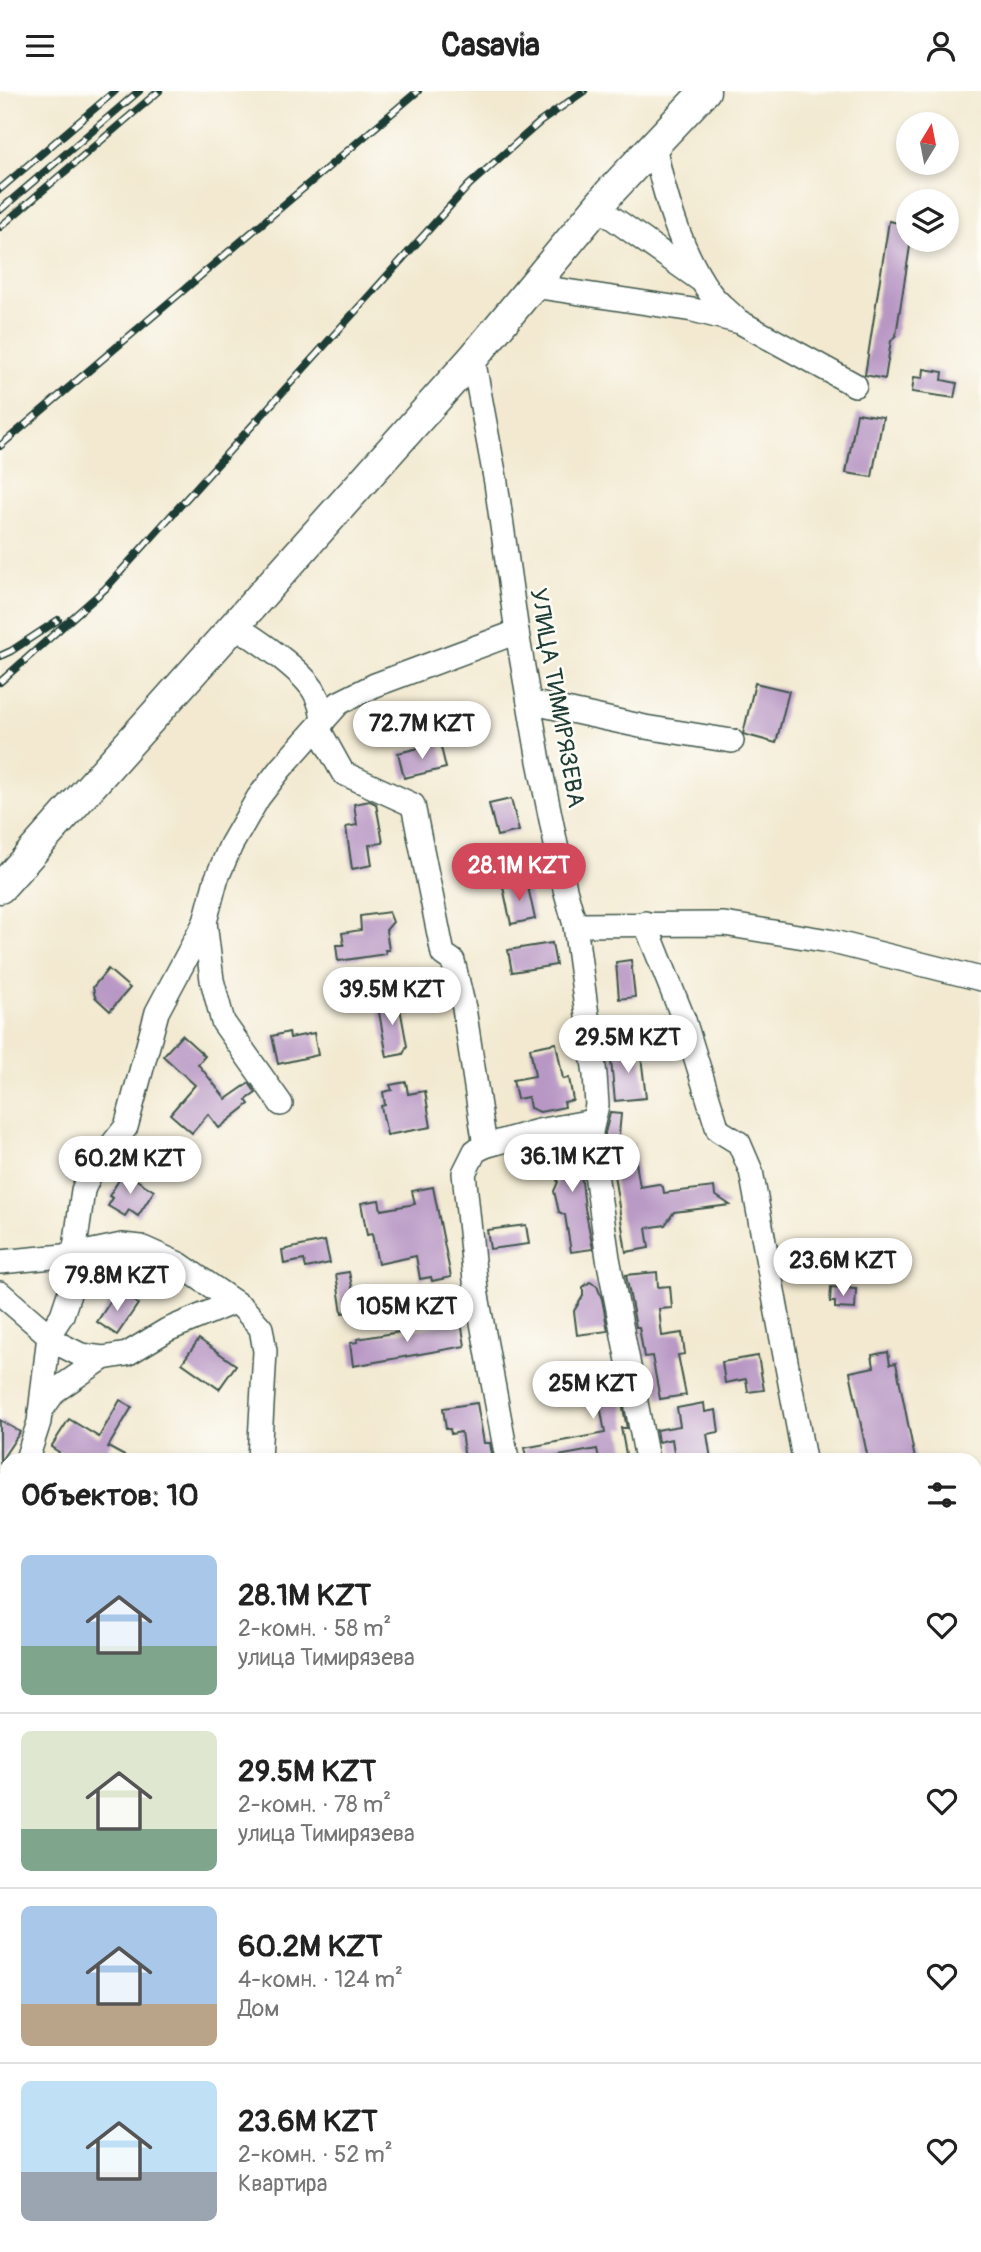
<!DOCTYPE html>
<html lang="ru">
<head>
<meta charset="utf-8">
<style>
	:root { --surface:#fff; --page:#f6f6f6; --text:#222; --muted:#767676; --line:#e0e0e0; --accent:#d1495b }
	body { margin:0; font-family:Pangolin,sans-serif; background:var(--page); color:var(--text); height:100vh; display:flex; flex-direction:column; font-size:26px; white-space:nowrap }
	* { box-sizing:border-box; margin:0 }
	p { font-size:23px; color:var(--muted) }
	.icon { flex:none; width:38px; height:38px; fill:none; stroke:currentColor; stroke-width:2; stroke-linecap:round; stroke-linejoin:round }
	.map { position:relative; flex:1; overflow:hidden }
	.drawer { position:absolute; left:0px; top:1362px; width:982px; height:800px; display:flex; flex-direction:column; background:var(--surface); border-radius:21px 21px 0 0; box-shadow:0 4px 10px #0003 }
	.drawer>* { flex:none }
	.needle { width:46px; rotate:10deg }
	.controls { position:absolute; left:896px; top:21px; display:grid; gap:14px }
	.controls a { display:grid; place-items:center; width:63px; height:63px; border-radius:50%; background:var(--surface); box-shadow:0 4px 10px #0003; font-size:35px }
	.price { position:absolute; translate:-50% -60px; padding:0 16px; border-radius:24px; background:#fff; color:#222; font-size:23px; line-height:46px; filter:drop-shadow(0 2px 4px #0008) }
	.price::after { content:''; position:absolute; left:50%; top:42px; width:21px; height:16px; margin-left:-10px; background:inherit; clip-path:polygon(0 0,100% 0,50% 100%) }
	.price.active { background:var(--accent); color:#fff }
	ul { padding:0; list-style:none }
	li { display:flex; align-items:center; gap:21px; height:175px; padding:0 21px }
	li+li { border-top:2px solid var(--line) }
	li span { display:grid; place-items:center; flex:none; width:196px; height:140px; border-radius:10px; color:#555 }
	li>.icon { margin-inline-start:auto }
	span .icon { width:84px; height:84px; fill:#fffc; stroke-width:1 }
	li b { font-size:30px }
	h2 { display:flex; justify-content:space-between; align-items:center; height:84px; padding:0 21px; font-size:30px }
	header { display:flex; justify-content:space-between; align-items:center; height:91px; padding:0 21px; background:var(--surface); font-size:32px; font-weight:800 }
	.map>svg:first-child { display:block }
</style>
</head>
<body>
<header><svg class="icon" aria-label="menu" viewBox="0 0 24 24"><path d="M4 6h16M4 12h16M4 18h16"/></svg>Casavia<svg class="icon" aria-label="person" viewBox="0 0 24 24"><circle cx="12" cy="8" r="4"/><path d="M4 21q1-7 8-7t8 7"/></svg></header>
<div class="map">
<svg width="981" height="2161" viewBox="0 0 981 2161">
	<rect width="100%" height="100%" fill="#fdfcf7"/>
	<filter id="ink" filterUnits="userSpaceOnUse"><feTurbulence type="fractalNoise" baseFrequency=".0143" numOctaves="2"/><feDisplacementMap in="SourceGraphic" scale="14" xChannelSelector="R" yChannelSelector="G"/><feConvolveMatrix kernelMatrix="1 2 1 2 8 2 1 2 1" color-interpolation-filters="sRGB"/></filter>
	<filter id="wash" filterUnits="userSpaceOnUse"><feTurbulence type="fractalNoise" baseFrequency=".00686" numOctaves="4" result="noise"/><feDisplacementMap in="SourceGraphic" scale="28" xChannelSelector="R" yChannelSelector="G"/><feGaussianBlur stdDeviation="1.57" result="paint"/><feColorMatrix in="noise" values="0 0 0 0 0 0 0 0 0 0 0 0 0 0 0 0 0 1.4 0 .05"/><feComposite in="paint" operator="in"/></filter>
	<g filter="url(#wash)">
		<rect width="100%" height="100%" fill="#f2e9d0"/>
		<path fill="#cebed2" d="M975,1926L981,1927V2161H832L833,2154H975Z"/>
		<g id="blocks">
			<g fill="#b897c4">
				<path d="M889,130L908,134V149H911L896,244L891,250L885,288L865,284Z"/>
				<path d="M924,278L943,281L942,289L957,292L954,307L912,301L914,286L923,287Z"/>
				<path d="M857,322L883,326L872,386L846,382Z"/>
				<path d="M755,592L789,600L776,652L743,643Z"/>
				<path d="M440,652L446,677L404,687L398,662Z"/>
				<path d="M511,708L519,740L497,745L489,713Z"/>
				<path d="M370,710L376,713L383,752L369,754L372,774L352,778L346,736L357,734L354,713Z"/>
				<path d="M527,791L535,828L511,833L503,796Z"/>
				<path d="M389,821L393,831L386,839L389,859H385L386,863L338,870L336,854H344L342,842L361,839L360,825Z"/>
				<path d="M552,852L556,874L512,881L508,859Z"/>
				<path d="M631,869L635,906L619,908L616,871Z"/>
				<path d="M108,878L130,897L110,920L95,906L93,896Z"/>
				<path d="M398,906L407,955L403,963L387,966L377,910Z"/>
				<path d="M289,941L290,947L314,942L318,964L278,973L272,945Z"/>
				<path d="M182,944L205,965L198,973L226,1008L249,992L256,1002L246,1009L249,1013L219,1037L208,1023L192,1042L170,1023L195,994L163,965Z"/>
				<path d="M556,952L563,988L569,987L573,1009L564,1011L565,1016L540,1021L530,1017L528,1006L517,1008L513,989L535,985L530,957Z"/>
				<path d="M640,957L646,1007L615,1010L610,960Z"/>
				<path d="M406,991L408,1003L425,1000L431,1036L387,1044L381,1015L385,1014L383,1001L392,999L390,994Z"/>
				<path d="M610,1022L621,1023L618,1054L633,1052L640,1096L658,1093L663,1096L664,1102L714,1096L715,1104L730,1114L674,1121L665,1134L646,1137L649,1157L626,1161L611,1064H608L606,1052L605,1042Z"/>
				<path d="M577,1047L585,1117L593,1158L571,1161L565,1124L559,1121L554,1100L558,1091L553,1080L555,1070L553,1051Z"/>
				<path d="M124,1081L154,1100L138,1125L129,1119L125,1125L108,1115L113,1107L109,1105Z"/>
				<path d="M433,1096L451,1186L432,1190L431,1186L420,1188L416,1165L378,1173L372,1143L367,1144L361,1112L379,1109L381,1119L415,1113L412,1100Z"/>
				<path d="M526,1134L529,1153L490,1158L487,1139Z"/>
				<path d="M325,1150L330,1172L306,1177L304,1169L284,1173L282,1159Z"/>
				<path d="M349,1181L354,1205L368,1203L370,1217L342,1222L336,1183Z"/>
				<path d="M657,1181L658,1196L670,1195L672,1217L659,1218L662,1245L682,1242L685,1263L678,1264L686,1304L660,1308L652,1265L644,1266L639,1236H636L626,1184Z"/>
				<path d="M590,1191L597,1195L602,1208L608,1240L577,1244L574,1220L583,1205V1196Z"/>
				<path d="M831,1196L856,1198L855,1218L835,1217V1211H830Z"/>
				<path d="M117,1200L138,1213L117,1244L97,1231Z"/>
				<path d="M461,1231L465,1255L353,1275L350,1252L358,1251L357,1248Z"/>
				<path d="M199,1248L236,1274L219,1298L182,1272Z"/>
				<path d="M888,1261L890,1273L896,1272L915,1368H868L850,1281L874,1276L872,1264Z"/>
				<path d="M758,1265L764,1299L748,1301L746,1288L725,1292L722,1271Z"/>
				<path d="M615,1275L619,1313L622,1312L627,1337H621L627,1368H599L597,1358L542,1368H527L524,1357L605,1342L597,1298L569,1301L567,1285L595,1281V1278Z"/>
				<path d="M120,1309L132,1316L108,1356L130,1368H55L59,1361L51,1356L69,1328L99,1346Z"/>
				<path d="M477,1312L484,1352H490L493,1368H465L461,1341L451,1343L450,1338H446L443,1317Z"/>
				<path d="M704,1312L705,1321L716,1319L719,1341L707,1343L711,1368H675L672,1348L658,1351L656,1339L680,1335L677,1317Z"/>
				<path d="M0,1329L20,1341L0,1371Z"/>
			</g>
		</g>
	</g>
	<g filter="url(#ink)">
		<use href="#blocks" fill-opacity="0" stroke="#3f574b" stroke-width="2"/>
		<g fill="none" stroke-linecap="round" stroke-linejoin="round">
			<g stroke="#3f574b" stroke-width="26">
				<g id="minor">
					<path d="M654,53C663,101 681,162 710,202C717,212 729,220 737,229"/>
					<path d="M597,116L699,188"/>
					<path d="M533,195L693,219L740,231L855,294"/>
					<path d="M473,267L496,392L517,541L539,670L565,798L575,834L595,984L597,1014L591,1041L592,1054L608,1167L647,1368"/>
					<path d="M234,534C257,549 300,577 314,600C320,610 322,619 323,631"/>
					<path d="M529,611L645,636L732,650"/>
					<path d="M318,637L343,682L413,714L443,863L453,870L464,917L485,1055"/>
					<path d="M205,831L212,889L223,931L281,1013"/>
					<path d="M645,832L684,929L718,1039L739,1052L751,1080L804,1368"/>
					<path d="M575,834L724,833L829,850L981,888"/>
					<path d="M0,1171L74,1164L122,1154L141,1156L179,1173L243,1217L261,1237L265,1260L259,1368"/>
					<path d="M0,1202L59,1253L81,1264L103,1267L127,1263L167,1239L234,1211"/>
					<path d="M40,1321L55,1300L103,1267"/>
					<path d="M27,1368L39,1331L49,1244L62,1224L73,1191L74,1164L83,1099L92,1079L126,1036L157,921L205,831L216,789L231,754L258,707L281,677L339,612L375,594L517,541"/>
					<path d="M507,1368L476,1199L464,1082L475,1060L485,1055L538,1040L593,1030"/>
					<path d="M0,1394L7,1398"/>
					<path d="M975,1612L981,1614"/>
					<path d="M0,1734L7,1737"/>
					<path d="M0,1816H7"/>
				</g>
			</g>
			<g stroke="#3f574b" stroke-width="33">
				<path id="major" d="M0,797L473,267L610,101L705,0"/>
			</g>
			<use href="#minor" stroke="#fff" stroke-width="23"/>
			<use href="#major" stroke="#fff" stroke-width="30"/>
			<g stroke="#1f3d34" stroke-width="8">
				<g id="rail">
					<path d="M0,98L115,0"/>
					<path d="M0,119L139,0"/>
					<path d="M0,136L159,0"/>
					<path d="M0,355L418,0"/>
					<path d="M0,565L11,560L58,529"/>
					<path d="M0,591L105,498L469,94L540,31L584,0"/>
					<path d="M975,1615L981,1604"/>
					<path d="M975,1694L981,1680"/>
					<path d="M975,2071L981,2034"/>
					<path d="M352,2154H483"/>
					<path d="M754,2161L758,2154"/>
					<path d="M958,2161L960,2154"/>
				</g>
			</g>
			<use href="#rail" stroke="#fdfcf7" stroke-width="5" stroke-dasharray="16" stroke-linecap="butt"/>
		</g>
	</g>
	<g text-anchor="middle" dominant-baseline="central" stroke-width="5" stroke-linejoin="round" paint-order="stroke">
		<g font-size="24" fill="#1f3d34" stroke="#fdfcf7">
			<text transform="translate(557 607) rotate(80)">УЛИЦА ТИМИРЯЗЕВА</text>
		</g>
	</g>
</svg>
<div class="controls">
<a><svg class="needle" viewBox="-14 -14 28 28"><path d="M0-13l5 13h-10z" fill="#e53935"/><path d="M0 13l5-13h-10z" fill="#767676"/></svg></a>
<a><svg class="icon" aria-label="layers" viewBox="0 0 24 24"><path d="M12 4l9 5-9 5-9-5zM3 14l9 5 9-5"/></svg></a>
</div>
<b class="price" style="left:422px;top:670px">72.7M KZT</b>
<b class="price active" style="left:519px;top:812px">28.1M KZT</b>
<b class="price" style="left:392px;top:936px">39.5M KZT</b>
<b class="price" style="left:628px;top:984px">29.5M KZT</b>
<b class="price" style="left:572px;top:1103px">36.1M KZT</b>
<b class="price" style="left:130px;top:1105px">60.2M KZT</b>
<b class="price" style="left:843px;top:1207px">23.6M KZT</b>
<b class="price" style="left:117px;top:1222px">79.8M KZT</b>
<b class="price" style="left:407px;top:1253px">105M KZT</b>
<b class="price" style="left:593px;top:1330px">25M KZT</b>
<section class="drawer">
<h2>Объектов: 10<svg class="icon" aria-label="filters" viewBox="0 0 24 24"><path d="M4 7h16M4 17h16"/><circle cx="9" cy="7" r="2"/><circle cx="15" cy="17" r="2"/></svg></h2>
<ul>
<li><span style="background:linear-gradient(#a9c7e8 65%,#7fa58c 0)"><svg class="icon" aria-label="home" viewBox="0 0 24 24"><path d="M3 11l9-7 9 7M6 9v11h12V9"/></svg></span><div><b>28.1M KZT</b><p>2-комн. · 58 m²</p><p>улица Тимирязева</p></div><svg class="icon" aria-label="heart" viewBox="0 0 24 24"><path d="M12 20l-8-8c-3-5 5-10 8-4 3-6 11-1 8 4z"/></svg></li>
<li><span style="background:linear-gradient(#dfe7d0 70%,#7fa58c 0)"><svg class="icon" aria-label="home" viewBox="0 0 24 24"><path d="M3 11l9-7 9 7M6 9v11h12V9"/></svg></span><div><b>29.5M KZT</b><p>2-комн. · 78 m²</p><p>улица Тимирязева</p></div><svg class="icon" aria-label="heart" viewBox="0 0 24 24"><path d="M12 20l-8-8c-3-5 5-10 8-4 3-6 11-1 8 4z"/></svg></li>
<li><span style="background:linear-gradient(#a9c7e8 70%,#b9a48a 0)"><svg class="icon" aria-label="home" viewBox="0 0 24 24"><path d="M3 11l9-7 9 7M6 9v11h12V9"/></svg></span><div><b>60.2M KZT</b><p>4-комн. · 124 m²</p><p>Дом</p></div><svg class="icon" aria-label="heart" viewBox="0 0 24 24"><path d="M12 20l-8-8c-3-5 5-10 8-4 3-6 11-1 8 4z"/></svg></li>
<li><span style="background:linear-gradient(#bfe0f5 65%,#9aa5b1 0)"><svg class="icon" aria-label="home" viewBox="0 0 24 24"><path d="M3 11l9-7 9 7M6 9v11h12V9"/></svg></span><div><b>23.6M KZT</b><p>2-комн. · 52 m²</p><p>Квартира</p></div><svg class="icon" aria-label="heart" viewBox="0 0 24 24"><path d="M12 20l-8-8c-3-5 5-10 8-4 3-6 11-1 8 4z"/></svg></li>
</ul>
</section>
</div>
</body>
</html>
